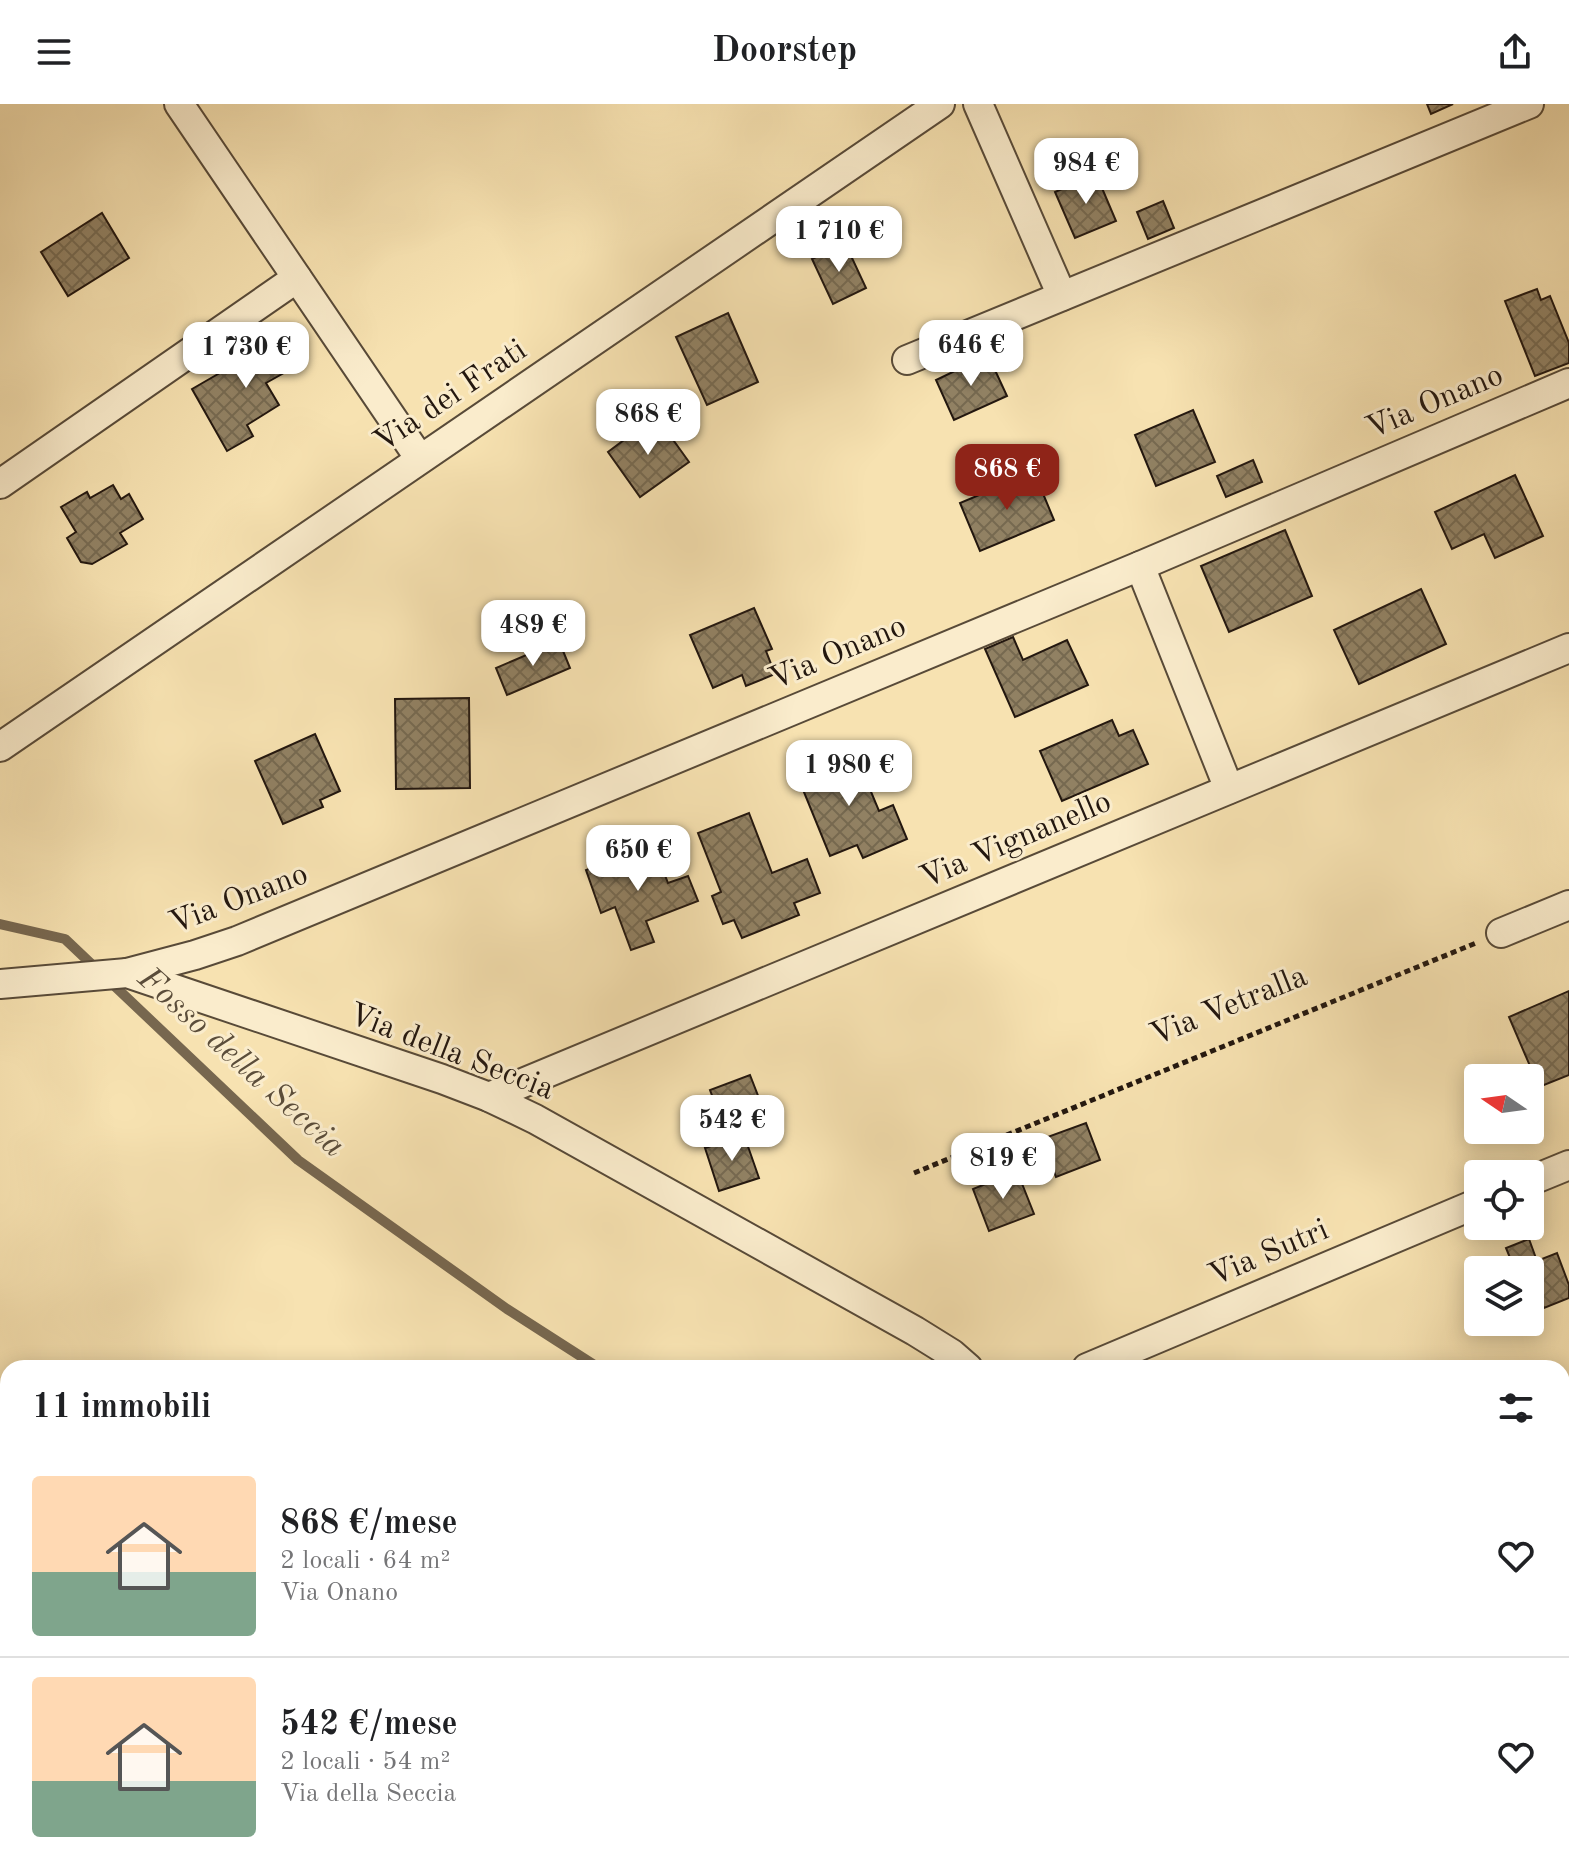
<!DOCTYPE html>
<html lang="it">
<head>
<meta charset="utf-8">
<style>
	:root { --surface:#fff; --page:#f6f6f6; --text:#202124; --muted:#757577; --line:#e0e0e0; --accent:#8f2418 }
	body { margin:0; font-family:"Old Standard TT",serif; background:var(--page); color:var(--text); height:100vh; display:flex; flex-direction:column; font-size:30px; white-space:nowrap }
	* { box-sizing:border-box; margin:0 }
	p { font-size:26px; color:var(--muted) }
	.icon { flex:none; width:44px; height:44px; fill:none; stroke:currentColor; stroke-width:2; stroke-linecap:round; stroke-linejoin:round }
	.map { position:relative; flex:1; overflow:hidden }
	.drawer { position:absolute; left:0px; top:1256px; width:1570px; height:514px; display:flex; flex-direction:column; background:var(--surface); border-radius:24px 24px 0 0; box-shadow:0 4px 20px #0003 }
	.drawer>* { flex:none }
	.needle { width:52px; rotate:283deg }
	.buttons { position:absolute; left:1464px; top:960px; display:grid; gap:16px }
	.buttons a { display:grid; place-items:center; width:80px; height:80px; border-radius:8px; background:var(--surface); box-shadow:0 4px 20px #0003; font-size:40px }
	.price { position:absolute; translate:-50% -68px; padding:0 18px; border-radius:16px; background:#fff; color:#222; font-size:26px; line-height:52px; filter:drop-shadow(0 2px 4px #0008) }
	.price::after { content:''; position:absolute; left:50%; top:48px; width:24px; height:18px; margin-left:-12px; background:inherit; clip-path:polygon(0 0,100% 0,50% 100%) }
	.price.selected { background:var(--accent); color:#fff }
	ul { padding:0; list-style:none }
	li { display:flex; align-items:center; gap:24px; height:200px; padding:0 32px }
	li+li { border-top:2px solid var(--line) }
	li span { display:grid; place-items:center; flex:none; width:224px; height:160px; border-radius:8px; color:#555 }
	li>.icon { margin-inline-start:auto }
	span .icon { width:96px; height:96px; fill:#fffc; stroke-width:1 }
	li b { font-size:34px }
	h2 { display:flex; justify-content:space-between; align-items:center; height:96px; padding:0 32px; font-size:34px }
	header { display:flex; justify-content:space-between; align-items:center; height:104px; padding:0 32px; background:var(--surface); font-size:36px; font-weight:700 }
	.map>svg:first-child { display:block }
</style>
</head>
<body>
<header><svg class="icon" aria-label="menu" viewBox="0 0 24 24"><path d="M4 6h16M4 12h16M4 18h16"/></svg>Doorstep<svg class="icon" aria-label="share" viewBox="0 0 24 24"><path d="M12 15V3M7 8l5-5 5 5M5 13v7h14v-7"/></svg></header>
<div class="map">
<svg width="1569" height="1769" viewBox="0 0 1569 1769">
	<defs>
		<pattern id="building-cross-hatch" width="8" height="8" patternUnits="userSpaceOnUse" patternTransform="scale(2)"><rect width="8" height="8" fill="#918163"/><path d="M0 0l8 8M0 8l8-8" fill="none" stroke="#766950"/></pattern>
	</defs>
	<rect width="100%" height="100%" fill="#f7e2b1"/>
	<filter id="stains"><feTurbulence type="fractalNoise" baseFrequency=".0025" numOctaves="4"/><feColorMatrix values="0 0 0 0 .2 0 0 0 0 .09 0 0 0 0 .02 0 0 0 .5 -.17"/></filter>
	<radialGradient id="worn" r=".72"><stop offset=".6" stop-color="#630" stop-opacity="0"/><stop offset="1" stop-color="#630" stop-opacity=".3"/></radialGradient>
	<g fill="none" stroke-linecap="round" stroke-linejoin="round">
		<g stroke="#77674f" stroke-width="10">
			<path d="M0,820L65,835L298,1056L507,1205L599,1264"/>
			<path d="M799,1762L803,1769"/>
		</g>
	</g>
	<g fill="url(#building-cross-hatch)" stroke="#23170f" stroke-width="2">
		<path d="M1427,0H1453L1431,10Z"/>
		<path d="M1096,70L1116,117L1075,134L1055,88Z"/>
		<path d="M1163,97L1174,124L1148,135L1137,108Z"/>
		<path d="M102,109L129,154L68,192L41,148Z"/>
		<path d="M845,139L866,184L833,200L812,155Z"/>
		<path d="M1537,185L1541,196L1550,192L1569,239V259L1535,272L1505,197Z"/>
		<path d="M728,209L758,278L707,301L676,233Z"/>
		<path d="M289,229L305,257L266,279L279,301L247,321L253,332L227,347L192,285Z"/>
		<path d="M988,251L1007,292L954,316L936,276Z"/>
		<path d="M1193,306L1215,358L1156,382L1135,331Z"/>
		<path d="M656,312L689,358L640,393L608,348Z"/>
		<path d="M1253,356L1262,378L1226,393L1217,372Z"/>
		<path d="M1034,368L1054,416L980,447L960,399Z"/>
		<path d="M1515,371L1543,432L1495,454L1484,430L1452,445L1435,408Z"/>
		<path d="M113,381L121,395L129,390L143,415L120,429L127,440L92,460L81,458L67,434L76,428L61,403L87,388L90,394Z"/>
		<path d="M1285,426L1312,492L1229,528L1201,462Z"/>
		<path d="M1421,485L1446,540L1359,580L1334,526Z"/>
		<path d="M754,504L772,545L766,547L775,570L746,582L742,571L713,584L690,531Z"/>
		<path d="M1013,533L1023,556L1067,536L1088,581L1015,613L985,545Z"/>
		<path d="M559,537L570,564L507,591L496,564Z"/>
		<path d="M469,594L470,684L396,685L395,595Z"/>
		<path d="M1112,616L1119,632L1133,626L1148,660L1062,697L1040,647Z"/>
		<path d="M315,630L340,687L320,696L323,703L283,720L255,657Z"/>
		<path d="M854,647L879,707L893,701L907,735L863,754L857,741L830,752L797,671Z"/>
		<path d="M749,709L772,769L807,755L820,789L794,799L799,811L742,834L734,816L723,820L712,792L721,788L698,729Z"/>
		<path d="M644,744L648,754L657,751L668,779L688,772L698,797L646,817L654,838L631,846L615,803L601,809L586,766Z"/>
		<path d="M1569,887V971L1539,983L1509,913Z"/>
		<path d="M750,971L762,1002L722,1018L710,986Z"/>
		<path d="M1086,1019L1100,1056L1056,1073L1042,1035Z"/>
		<path d="M744,1031L759,1074L719,1087L705,1044Z"/>
		<path d="M1017,1067L1034,1110L989,1127L973,1085Z"/>
		<path d="M1529,1135L1537,1157L1557,1149L1569,1181V1194L1544,1204L1533,1175L1530,1176V1166H1515L1506,1144Z"/>
		<path d="M1279,1762H1335L1338,1769H1282Z"/>
	</g>
	<g fill="none" stroke-linecap="round" stroke-linejoin="round">
		<g stroke="#584a38" stroke-width="32">
			<g id="minor">
				<path d="M179,0L420,355"/>
				<path d="M978,0L1062,192"/>
				<path d="M907,256L1529,0"/>
				<path d="M0,380L297,174"/>
				<path d="M1140,462L1229,685"/>
				<path d="M0,643L940,0"/>
				<path d="M1501,829L1569,801"/>
				<path d="M127,869L195,851L237,837L1140,462L1569,279"/>
				<path d="M0,880L127,869L442,975L489,993L535,1015L915,1227L952,1250L968,1264"/>
				<path d="M489,993L1569,544"/>
				<path d="M1530,1077L1569,1061"/>
				<path d="M1087,1264L1478,1099"/>
				<path d="M1562,1412L1569,1409"/>
				<path d="M1140,1762L1146,1769"/>
			</g>
		</g>
		<path stroke="#23170f" stroke-width="5" stroke-dasharray="6 4" stroke-linecap="butt" d="M914,1069L1476,839"/>
		<use href="#minor" stroke="#faeccc" stroke-width="28"/>
	</g>
	<g text-anchor="middle" dominant-baseline="central" stroke-width="6" stroke-linejoin="round" paint-order="stroke">
		<g font-size="32" fill="#23170f" stroke="#faeccc">
			<text transform="translate(451 293) rotate(-34)">Via dei Frati</text>
			<text transform="translate(1435 299) rotate(-23)">Via Onano</text>
			<text transform="translate(838 550) rotate(-23)">Via Onano</text>
			<text transform="translate(1016 737) rotate(-23)">Via Vignanello</text>
			<text transform="translate(239 796) rotate(-21)">Via Onano</text>
			<text transform="translate(1229 903) rotate(-22)">Via Vetralla</text>
			<text transform="translate(451 949) rotate(21)">Via della Seccia</text>
			<text transform="translate(1269 1150) rotate(-23)">Via Sutri</text>
		</g>
		<g font-size="34" font-style="italic" fill="#5b4d3a" stroke="#faeccc">
			<text transform="translate(241 959) rotate(42)">Fosso della Seccia</text>
		</g>
	</g>
	<rect width="100%" height="100%" filter="url(#stains)"/>
	<rect width="100%" height="100%" fill="url(#worn)"/>
</svg>
<div class="buttons">
<a><svg class="needle" viewBox="-14 -14 28 28"><path d="M0-13l5 13h-10z" fill="#e53935"/><path d="M0 13l5-13h-10z" fill="#757577"/></svg></a>
<a><svg class="icon" aria-label="locate" viewBox="0 0 24 24"><circle cx="12" cy="12" r="6"/><path d="M12 2v4M12 18v4M2 12h4M18 12h4"/></svg></a>
<a><svg class="icon" aria-label="layers" viewBox="0 0 24 24"><path d="M12 4l9 5-9 5-9-5zM3 14l9 5 9-5"/></svg></a>
</div>
<b class="price" style="left:1086px;top:102px">984 €</b>
<b class="price" style="left:839px;top:170px">1 710 €</b>
<b class="price" style="left:971px;top:284px">646 €</b>
<b class="price" style="left:246px;top:286px">1 730 €</b>
<b class="price" style="left:648px;top:353px">868 €</b>
<b class="price selected" style="left:1007px;top:408px">868 €</b>
<b class="price" style="left:533px;top:564px">489 €</b>
<b class="price" style="left:849px;top:704px">1 980 €</b>
<b class="price" style="left:638px;top:789px">650 €</b>
<b class="price" style="left:732px;top:1059px">542 €</b>
<b class="price" style="left:1003px;top:1097px">819 €</b>
<section class="drawer">
<h2>11 immobili<svg class="icon" aria-label="filters" viewBox="0 0 24 24"><path d="M4 7h16M4 17h16"/><circle cx="9" cy="7" r="2"/><circle cx="15" cy="17" r="2"/></svg></h2>
<ul>
<li><span style="background:linear-gradient(#ffd9b3 60%,#7fa58c 0)"><svg class="icon" aria-label="home" viewBox="0 0 24 24"><path d="M3 11l9-7 9 7M6 9v11h12V9"/></svg></span><div><b>868 €/mese</b><p>2 locali · 64 m²</p><p>Via Onano</p></div><svg class="icon" aria-label="heart" viewBox="0 0 24 24"><path d="M12 20l-8-8c-3-5 5-10 8-4 3-6 11-1 8 4z"/></svg></li>
<li><span style="background:linear-gradient(#ffd9b3 65%,#7fa58c 0)"><svg class="icon" aria-label="home" viewBox="0 0 24 24"><path d="M3 11l9-7 9 7M6 9v11h12V9"/></svg></span><div><b>542 €/mese</b><p>2 locali · 54 m²</p><p>Via della Seccia</p></div><svg class="icon" aria-label="heart" viewBox="0 0 24 24"><path d="M12 20l-8-8c-3-5 5-10 8-4 3-6 11-1 8 4z"/></svg></li>
</ul>
</section>
</div>
</body>
</html>
